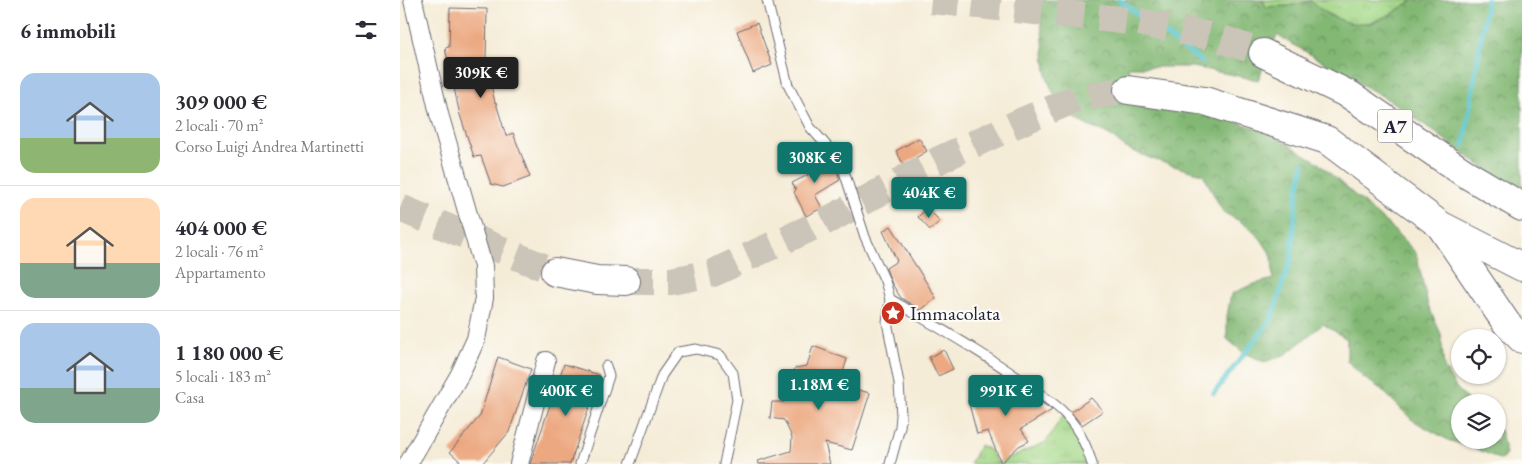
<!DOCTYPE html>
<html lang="it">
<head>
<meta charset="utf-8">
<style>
	:root { --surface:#fff; --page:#f2f2f3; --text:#2b2b33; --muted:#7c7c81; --line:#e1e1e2; --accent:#0f766e }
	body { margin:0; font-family:"EB Garamond",serif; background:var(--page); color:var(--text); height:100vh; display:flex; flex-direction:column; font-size:19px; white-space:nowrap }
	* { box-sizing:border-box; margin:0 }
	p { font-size:16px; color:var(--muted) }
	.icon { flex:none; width:28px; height:28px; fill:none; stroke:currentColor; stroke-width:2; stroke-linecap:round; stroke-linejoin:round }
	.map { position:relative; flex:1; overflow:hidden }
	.drawer { display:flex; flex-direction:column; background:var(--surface); width:400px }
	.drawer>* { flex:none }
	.controls { position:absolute; left:1051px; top:329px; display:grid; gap:10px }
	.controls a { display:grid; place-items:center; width:55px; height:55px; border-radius:50%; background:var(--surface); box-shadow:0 1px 4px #0004; font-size:25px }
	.price { position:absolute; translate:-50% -42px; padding:0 11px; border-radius:5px; background:var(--accent); color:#fff; font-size:16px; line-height:32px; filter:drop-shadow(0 1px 2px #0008) }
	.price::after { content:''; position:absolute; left:50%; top:30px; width:15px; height:11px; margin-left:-8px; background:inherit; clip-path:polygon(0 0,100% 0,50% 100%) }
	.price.current { background:#222; color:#fff }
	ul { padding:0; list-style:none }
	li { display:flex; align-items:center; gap:15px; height:125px; padding:0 20px }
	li+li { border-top:1px solid var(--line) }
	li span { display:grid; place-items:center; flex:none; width:140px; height:100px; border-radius:15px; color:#555 }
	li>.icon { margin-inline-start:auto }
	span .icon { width:60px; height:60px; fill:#fffc; stroke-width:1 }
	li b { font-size:21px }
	h2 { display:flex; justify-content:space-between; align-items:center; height:60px; padding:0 20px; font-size:21px }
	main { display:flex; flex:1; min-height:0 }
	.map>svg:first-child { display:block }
</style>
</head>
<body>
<main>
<section class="drawer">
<h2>6 immobili<svg class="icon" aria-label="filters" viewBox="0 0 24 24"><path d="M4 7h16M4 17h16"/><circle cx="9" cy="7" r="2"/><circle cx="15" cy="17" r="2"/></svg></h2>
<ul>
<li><span style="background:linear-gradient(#a9c7e8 65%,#8fb573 0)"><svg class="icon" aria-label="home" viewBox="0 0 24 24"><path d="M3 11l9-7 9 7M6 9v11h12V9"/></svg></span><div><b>309 000 €</b><p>2 locali · 70 m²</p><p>Corso Luigi Andrea Martinetti</p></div></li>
<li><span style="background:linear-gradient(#ffd9b3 65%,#7fa58c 0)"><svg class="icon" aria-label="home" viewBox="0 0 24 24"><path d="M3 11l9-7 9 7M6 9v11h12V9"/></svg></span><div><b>404 000 €</b><p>2 locali · 76 m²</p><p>Appartamento</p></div></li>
<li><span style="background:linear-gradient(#a9c7e8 65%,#7fa58c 0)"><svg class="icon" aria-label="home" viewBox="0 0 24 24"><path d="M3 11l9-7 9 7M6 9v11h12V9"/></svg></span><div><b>1 180 000 €</b><p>5 locali · 183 m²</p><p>Casa</p></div></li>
</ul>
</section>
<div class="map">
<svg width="1122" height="464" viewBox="0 0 1122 464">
	<defs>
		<pattern id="grass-tufts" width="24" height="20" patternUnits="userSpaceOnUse" patternTransform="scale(1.25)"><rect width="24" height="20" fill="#a3d786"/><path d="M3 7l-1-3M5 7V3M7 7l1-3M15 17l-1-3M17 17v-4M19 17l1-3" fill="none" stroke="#8cb875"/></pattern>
		<pattern id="forest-crowns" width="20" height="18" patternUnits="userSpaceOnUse" patternTransform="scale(1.25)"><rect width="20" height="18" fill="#82b873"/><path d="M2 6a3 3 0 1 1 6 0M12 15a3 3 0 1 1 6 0" fill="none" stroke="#6a9560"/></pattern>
	</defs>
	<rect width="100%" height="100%" fill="#fdfcf7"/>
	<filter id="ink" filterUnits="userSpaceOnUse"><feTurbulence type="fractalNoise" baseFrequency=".02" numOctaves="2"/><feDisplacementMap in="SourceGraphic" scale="10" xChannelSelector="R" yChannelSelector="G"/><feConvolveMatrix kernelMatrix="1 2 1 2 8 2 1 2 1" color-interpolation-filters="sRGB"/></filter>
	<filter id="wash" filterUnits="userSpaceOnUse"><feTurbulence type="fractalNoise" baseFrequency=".0096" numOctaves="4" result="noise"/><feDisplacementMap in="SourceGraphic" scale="20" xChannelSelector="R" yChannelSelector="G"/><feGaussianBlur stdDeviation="1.12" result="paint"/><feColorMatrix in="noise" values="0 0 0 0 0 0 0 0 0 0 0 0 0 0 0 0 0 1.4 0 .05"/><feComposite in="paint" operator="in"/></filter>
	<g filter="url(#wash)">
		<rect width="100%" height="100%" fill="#f5ecd7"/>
		<g fill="url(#grass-tufts)" stroke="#627c60">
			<path d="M863,0H1013C971,28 952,34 910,1L888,6L865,7Z"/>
			<path d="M663,415L680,441L689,464H570L580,445L588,449L598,463L646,442Z"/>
		</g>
		<path fill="url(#forest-crowns)" stroke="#526d57" d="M634,0H863L866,7L888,6L910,1L928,15L949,23H972L992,14L1013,0H1122V196L999,106L877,35L858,80L793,67H728L735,103L801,109L869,133L916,161L991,227L1016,253L1028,305L1041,334L1044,367L1055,386L1069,402H1060V440H1098V428L1101,432L1106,454L1102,460L1072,447L1050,441L1012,420L981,389L963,377L947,361V339L923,324L885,355L864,362L844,353L827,339V316L831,294L851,285L873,279L872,256L860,238L843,223L823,212L803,174C781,169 747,158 726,148C720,144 714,138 708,134C701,130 693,129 686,125C667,115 652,97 647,76C642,51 645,24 634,0Z"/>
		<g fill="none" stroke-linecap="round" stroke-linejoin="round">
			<g stroke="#57c4cc" stroke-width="5">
				<path d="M719,0L802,62"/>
				<path d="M1064,145L1087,0"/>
				<path d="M814,393L872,318L891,258L897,195L904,164"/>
			</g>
		</g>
		<g id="blocks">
			<g fill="#eca880">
				<path d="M50,8L87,9L86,61L95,103H96L106,136L113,133L130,177L103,187L91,184L81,156L74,157L60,115L45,48L49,47Z"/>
				<path d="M357,23L372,65L353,73L337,31Z"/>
				<path d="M519,138L527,151L504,165L496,151Z"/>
				<path d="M427,156L436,168L440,180L415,195L422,208L406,216L394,192L396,190L392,183L408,175L404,169Z"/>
				<path d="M527,208L540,221L530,230L518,217Z"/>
				<path d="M491,226L536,298L521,310L501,298L492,284L486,268L497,261L483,231Z"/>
				<path d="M413,346L447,359L442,376L447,387L470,393L452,450L425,443L430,464H359L358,461L391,451L392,437L384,420L370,418L372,402H384L395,368L407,366Z"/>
				<path d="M544,350L553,369L538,376L529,357Z"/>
				<path d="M98,357L131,369L109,432L82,464H63L50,452L80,416Z"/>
				<path d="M164,364L200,375L170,464H130Z"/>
				<path d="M615,383L652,410L621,429L629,441L619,446L601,463L588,431L577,434L568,400L600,391Z"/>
				<path d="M691,398L703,411L682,425L671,412Z"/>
			</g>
		</g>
	</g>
	<g filter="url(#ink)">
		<use href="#blocks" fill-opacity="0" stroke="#6c6972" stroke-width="1"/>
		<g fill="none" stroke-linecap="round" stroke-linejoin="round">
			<g stroke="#cbc4b8" stroke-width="28" stroke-dasharray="28 14" stroke-linecap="butt">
				<path d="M531,0L740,22L815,37L863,53"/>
				<path d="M0,208L155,272"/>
				<path d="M226,281H271L313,273L432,218L539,160L623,121L678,98L728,90"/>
			</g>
			<g stroke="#6c6972" stroke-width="11">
				<g id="service">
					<path d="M367,0L388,85L410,127L434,154L442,165L465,237L485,281L490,299C539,328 589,356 635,390C645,398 657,405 665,414C678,428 687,446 692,464"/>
					<path d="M490,299L487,322L499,383L501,416L500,427L490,464"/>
					<path d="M180,464L209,376L206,366"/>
					<path d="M230,464L262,375L278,352L296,349L320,355L333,373L337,400L324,464"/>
				</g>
			</g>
			<g stroke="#6c6972" stroke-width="20">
				<g id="minor">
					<path d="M8,464L60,374L76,339L84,298L83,266L39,114L13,0"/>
					<path d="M119,464L146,361"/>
				</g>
			</g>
			<g stroke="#6c6972" stroke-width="30">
				<g id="motorway">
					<path d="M863,53L950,95L1063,172L1122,207"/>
					<path d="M728,90L805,101L927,140L1040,225L1122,267"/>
					<path d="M1042,228L1107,324L1122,339"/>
					<path d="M155,272L197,280L226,281"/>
				</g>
			</g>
			<use href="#service" stroke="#fff" stroke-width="9"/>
			<use href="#minor" stroke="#fff" stroke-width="18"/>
			<use href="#motorway" stroke="#fff" stroke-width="28"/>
		</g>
	</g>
	<defs>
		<g id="sight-disc" transform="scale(1.25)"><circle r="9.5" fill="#c8321e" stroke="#fdfcf7"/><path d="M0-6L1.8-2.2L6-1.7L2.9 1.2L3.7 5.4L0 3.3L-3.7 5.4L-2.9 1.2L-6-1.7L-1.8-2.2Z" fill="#fff"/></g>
	</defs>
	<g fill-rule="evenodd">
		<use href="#sight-disc" x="493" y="313"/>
	</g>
	<g text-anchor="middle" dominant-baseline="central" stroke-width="4" stroke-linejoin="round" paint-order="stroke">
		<rect fill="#fdfcf7" stroke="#646373" stroke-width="1" x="977.5" y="109.5" width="35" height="33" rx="4"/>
		<g font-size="19" font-weight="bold" fill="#22223b">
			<text x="995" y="126">A7</text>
		</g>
		<g font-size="20" fill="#22223b" stroke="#fdfcf7" text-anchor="start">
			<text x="510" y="313">Immacolata</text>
		</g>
	</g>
</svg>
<div class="controls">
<a><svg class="icon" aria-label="locate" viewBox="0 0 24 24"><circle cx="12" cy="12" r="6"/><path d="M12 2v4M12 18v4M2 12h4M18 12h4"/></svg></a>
<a><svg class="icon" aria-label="layers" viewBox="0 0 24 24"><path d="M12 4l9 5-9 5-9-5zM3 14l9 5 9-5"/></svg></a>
</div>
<b class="price current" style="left:81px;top:99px">309K €</b>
<b class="price" style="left:415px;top:184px">308K €</b>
<b class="price" style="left:529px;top:219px">404K €</b>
<b class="price" style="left:419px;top:411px">1.18M €</b>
<b class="price" style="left:166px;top:417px">400K €</b>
<b class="price" style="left:606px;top:417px">991K €</b>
</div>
</main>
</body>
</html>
